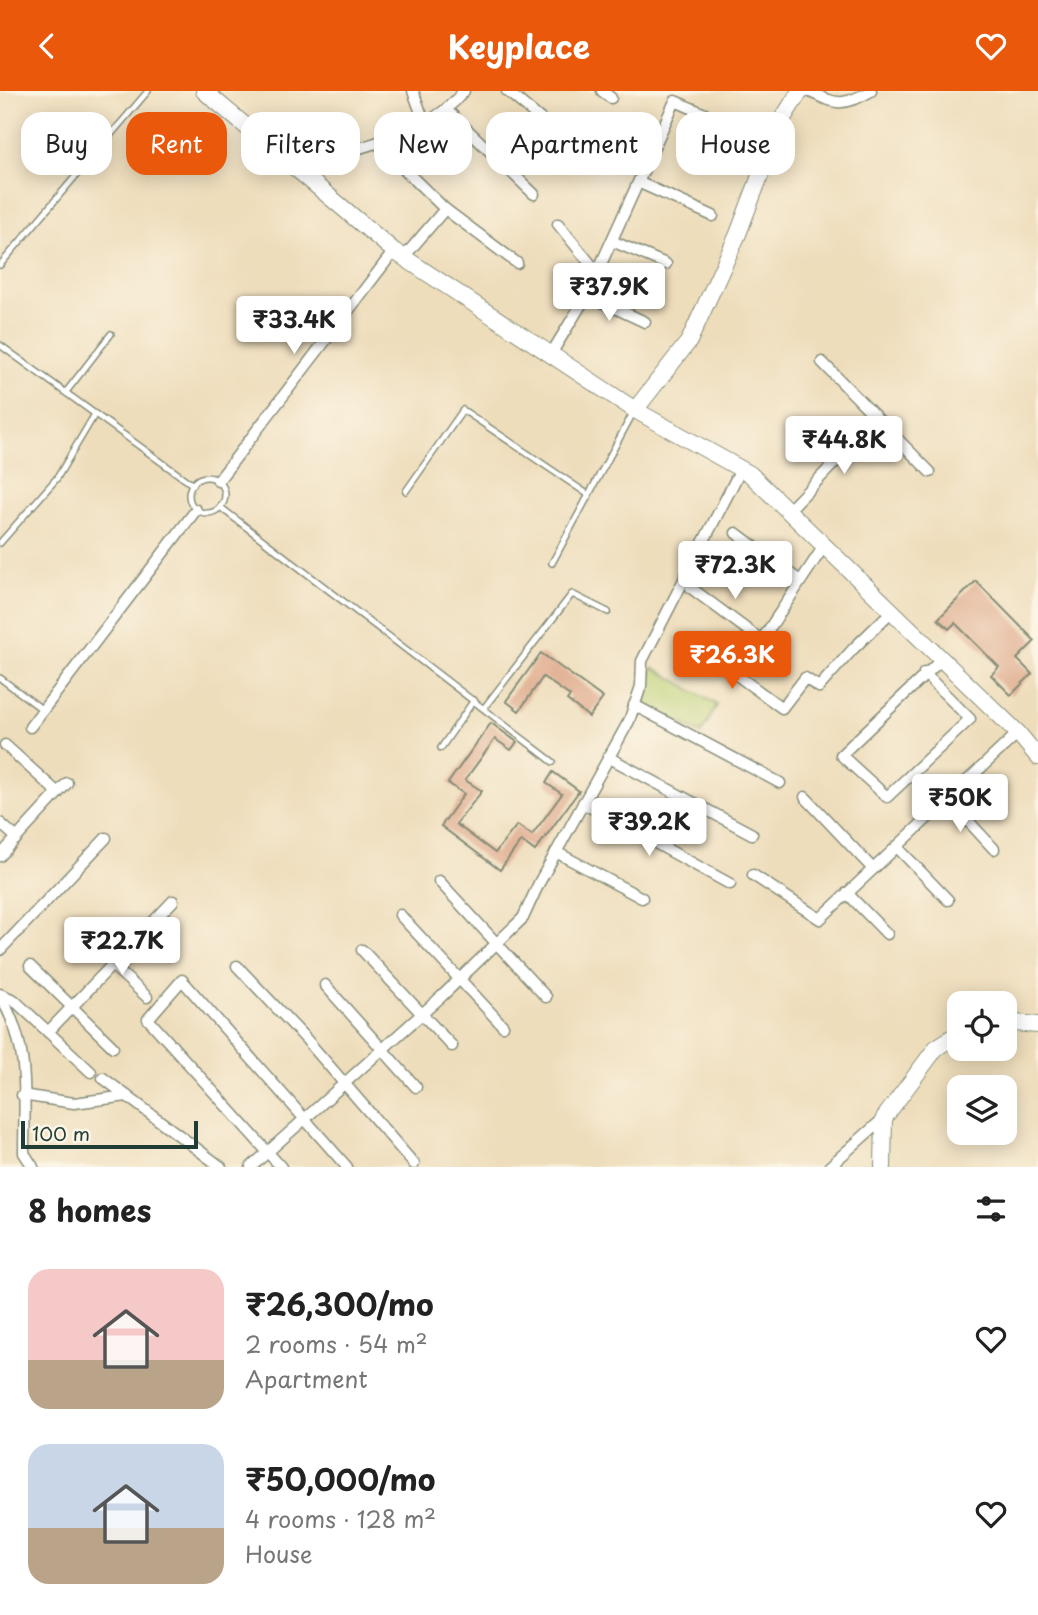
<!DOCTYPE html>
<html lang="en">
<head>
<meta charset="utf-8">
<style>
	:root { --surface:#fff; --page:#f2f2f2; --text:#222; --muted:#767676; --accent:#ea580c }
	body { margin:0; font-family:"Playpen Sans",sans-serif; background:var(--page); color:var(--text); height:100vh; display:flex; flex-direction:column; font-size:26px; white-space:nowrap }
	* { box-sizing:border-box; margin:0 }
	p { font-size:23px; color:var(--muted) }
	.icon { flex:none; width:38px; height:38px; fill:none; stroke:currentColor; stroke-width:2; stroke-linecap:round; stroke-linejoin:round }
	.map { position:relative; height:1076px; overflow:hidden }
	.panel { display:flex; flex-direction:column; background:var(--surface); flex:1 }
	.panel>* { flex:none }
	.guide { position:absolute; left:21px; top:21px; width:998px; height:63px; display:flex; gap:14px }
	.tools { position:absolute; left:947px; top:900px; display:grid; gap:14px }
	.tools a { display:grid; place-items:center; width:70px; height:70px; border-radius:14px; background:var(--surface); box-shadow:0 4px 18px #0003; font-size:35px }
	.scale { position:absolute; left:21px; bottom:18px; width:177px; box-sizing:border-box; padding-left:7px; border:4px solid #1f3d34; border-top:0; font-size:19px; line-height:24px; white-space:nowrap; color:#1f3d34; -webkit-text-stroke:5px #fcf5e5; paint-order:stroke }
	.price { position:absolute; translate:-50% -60px; padding:0 16px; border-radius:7px; background:#fff; color:#222; font-size:23px; line-height:46px; filter:drop-shadow(0 2px 4px #0008) }
	.price::after { content:''; position:absolute; left:50%; top:42px; width:21px; height:16px; margin-left:-10px; background:inherit; clip-path:polygon(0 0,100% 0,50% 100%) }
	.price.on { background:var(--accent); color:#fff }
	ul { padding:0; list-style:none }
	li { display:flex; align-items:center; gap:21px; height:175px; padding:0 28px }
	li span { display:grid; place-items:center; flex:none; width:196px; height:140px; border-radius:21px; color:#555 }
	li>.icon { margin-inline-start:auto }
	span .icon { width:84px; height:84px; fill:#fffc; stroke-width:1 }
	li b { font-size:30px }
	h2 { display:flex; justify-content:space-between; align-items:center; height:84px; padding:0 28px; font-size:30px }
	.tag { padding:0 24px; border-radius:21px; background:var(--surface); box-shadow:0 4px 18px #0003; font-size:24px; line-height:63px }
	.tag.on { background:var(--accent); color:#fff }
	header { display:flex; justify-content:space-between; align-items:center; height:91px; padding:0 28px; background:var(--accent); color:#fff; font-size:32px; font-weight:700 }
	.map>svg:first-child { display:block }
</style>
</head>
<body>
<header><svg class="icon" aria-label="back" viewBox="0 0 24 24"><path d="M15 5l-7 7 7 7"/></svg>Keyplace<svg class="icon" aria-label="heart" viewBox="0 0 24 24"><path d="M12 20l-8-8c-3-5 5-10 8-4 3-6 11-1 8 4z"/></svg></header>
<div class="map">
<svg width="1038" height="1076" viewBox="0 0 1038 1076">
	<rect width="100%" height="100%" fill="#fcf5e5"/>
	<filter id="ink" filterUnits="userSpaceOnUse"><feTurbulence type="fractalNoise" baseFrequency=".0143" numOctaves="2"/><feDisplacementMap in="SourceGraphic" scale="14" xChannelSelector="R" yChannelSelector="G"/><feConvolveMatrix kernelMatrix="1 2 1 2 8 2 1 2 1" color-interpolation-filters="sRGB"/></filter>
	<filter id="wash" filterUnits="userSpaceOnUse"><feTurbulence type="fractalNoise" baseFrequency=".00686" numOctaves="4" result="noise"/><feDisplacementMap in="SourceGraphic" scale="28" xChannelSelector="R" yChannelSelector="G"/><feGaussianBlur stdDeviation="1.57" result="paint"/><feColorMatrix in="noise" values="0 0 0 0 0 0 0 0 0 0 0 0 0 0 0 0 0 1.4 0 .05"/><feComposite in="paint" operator="in"/></filter>
	<g filter="url(#wash)">
		<rect width="100%" height="100%" fill="#edb"/>
		<path fill="#bccf73" stroke="#6e8654" stroke-width="2" d="M653,576L717,614L701,643L644,612Z"/>
		<g id="blocks">
			<g fill="#dfab8d">
				<path d="M976,490L1035,550L1017,568L1032,583L1011,604L991,584L999,576L955,532L949,538L938,528Z"/>
				<path d="M541,562L603,607L589,626L567,609L570,605L543,586L519,620L506,610Z"/>
				<path d="M491,632L517,651L511,659L495,648L465,689L482,700L456,733L495,762L517,734L532,744L562,703L546,692L553,681L579,700L535,760L521,750L500,779L441,735L464,703L448,692Z"/>
			</g>
		</g>
	</g>
	<g filter="url(#ink)">
		<use href="#blocks" fill-opacity="0" stroke="#868d78" stroke-width="2"/>
		<g fill="none" stroke-linecap="round" stroke-linejoin="round">
			<g stroke="#868d78" stroke-width="8">
				<g id="lane">
					<path d="M0,174L148,0"/>
					<path d="M0,254L193,394"/>
					<path d="M66,301L111,243"/>
					<circle cx="207" cy="404" r="18"/>
					<path d="M406,400L463,319L589,404"/>
					<path d="M220,416L553,671"/>
					<path d="M0,452L57,387L95,323"/>
					<path d="M552,472L633,322"/>
					<path d="M0,587L43,619"/>
					<path d="M484,617L572,503L608,521"/>
					<path d="M441,657L474,609"/>
				</g>
			</g>
			<g stroke="#868d78" stroke-width="13">
				<g id="street">
					<path d="M413,0L425,33"/>
					<path d="M507,0L575,57"/>
					<path d="M602,0L611,7"/>
					<path d="M808,0C838,14 841,16 871,0"/>
					<path d="M448,20L534,103"/>
					<path d="M379,54L445,118L517,172"/>
					<path d="M301,84C354,47 419,55 464,0"/>
					<path d="M640,92L713,125"/>
					<path d="M558,133L597,181"/>
					<path d="M612,150L666,173"/>
					<path d="M404,166L445,118"/>
					<path d="M587,204L645,231"/>
					<path d="M551,263L587,204L675,10L772,52"/>
					<path d="M822,271L930,381"/>
					<path d="M218,390L394,160"/>
					<path d="M788,420L877,328"/>
					<path d="M736,442L800,490"/>
					<path d="M691,497L761,549"/>
					<path d="M701,558L782,617L805,587L819,596L853,558L892,520"/>
					<path d="M924,582L970,628L887,706L841,664L942,568"/>
					<path d="M738,585L824,455"/>
					<path d="M634,614L780,692"/>
					<path d="M30,636L196,419"/>
					<path d="M5,654L58,702"/>
					<path d="M608,666L752,743"/>
					<path d="M805,706L873,778"/>
					<path d="M948,708L994,758"/>
					<path d="M583,712L730,793"/>
					<path d="M0,732L17,747"/>
					<path d="M897,756L948,809"/>
					<path d="M556,761L642,807"/>
					<path d="M0,765L67,692"/>
					<path d="M753,784L820,828L1018,642"/>
					<path d="M439,790L546,906"/>
					<path d="M847,802L887,843"/>
					<path d="M400,824L503,935"/>
					<path d="M0,859L106,747"/>
					<path d="M362,859L452,955"/>
					<path d="M112,874L147,906"/>
					<path d="M30,875L113,956"/>
					<path d="M237,875L306,948L414,1073"/>
					<path d="M325,894L416,996"/>
					<path d="M0,903L14,909L91,981"/>
					<path d="M0,905C31,956 24,1004 24,1062L33,1076"/>
					<path d="M48,941L173,810"/>
					<path d="M103,987L221,1076"/>
					<path d="M22,1004L74,1012L127,1005"/>
					<path d="M251,1076L442,905L523,827L539,792L629,630L641,595L642,570L741,378"/>
					<path d="M281,1076L148,928L182,889L347,1076"/>
					<path d="M829,1076L884,1027"/>
				</g>
			</g>
			<g stroke="#868d78" stroke-width="18">
				<g id="secondary">
					<path d="M204,0L394,160L635,319L750,383L1018,642L1038,666"/>
					<path d="M635,319L689,250L738,143L780,32L800,0"/>
					<path d="M1004,931L1038,934"/>
					<path d="M883,1076L884,1027L936,957L959,942"/>
				</g>
			</g>
			<use href="#lane" stroke="#fff" stroke-width="5"/>
			<use href="#street" stroke="#fff" stroke-width="10"/>
			<use href="#secondary" stroke="#fff" stroke-width="16"/>
		</g>
	</g>
</svg>
<div class="tools">
<a><svg class="icon" aria-label="locate" viewBox="0 0 24 24"><circle cx="12" cy="12" r="6"/><path d="M12 2v4M12 18v4M2 12h4M18 12h4"/></svg></a>
<a><svg class="icon" aria-label="layers" viewBox="0 0 24 24"><path d="M12 4l9 5-9 5-9-5zM3 14l9 5 9-5"/></svg></a>
</div>
<div class="scale">100 m</div>
<b class="price" style="left:609px;top:232px">₹37.9K</b>
<b class="price" style="left:294px;top:265px">₹33.4K</b>
<b class="price" style="left:844px;top:385px">₹44.8K</b>
<b class="price" style="left:735px;top:510px">₹72.3K</b>
<b class="price on" style="left:732px;top:600px">₹26.3K</b>
<b class="price" style="left:960px;top:743px">₹50K</b>
<b class="price" style="left:649px;top:767px">₹39.2K</b>
<b class="price" style="left:122px;top:886px">₹22.7K</b>
<div class="guide">
<a class="tag">Buy</a>
<a class="tag on">Rent</a>
<a class="tag">Filters</a>
<a class="tag">New</a>
<a class="tag">Apartment</a>
<a class="tag">House</a>
</div>
</div>
<section class="panel">
<h2>8 homes<svg class="icon" aria-label="filters" viewBox="0 0 24 24"><path d="M4 7h16M4 17h16"/><circle cx="9" cy="7" r="2"/><circle cx="15" cy="17" r="2"/></svg></h2>
<ul>
<li><span style="background:linear-gradient(#f6c9c9 65%,#b9a48a 0)"><svg class="icon" aria-label="home" viewBox="0 0 24 24"><path d="M3 11l9-7 9 7M6 9v11h12V9"/></svg></span><div><b>₹26,300/mo</b><p>2 rooms · 54 m²</p><p>Apartment</p></div><svg class="icon" aria-label="heart" viewBox="0 0 24 24"><path d="M12 20l-8-8c-3-5 5-10 8-4 3-6 11-1 8 4z"/></svg></li>
<li><span style="background:linear-gradient(#c9d6e8 60%,#b9a48a 0)"><svg class="icon" aria-label="home" viewBox="0 0 24 24"><path d="M3 11l9-7 9 7M6 9v11h12V9"/></svg></span><div><b>₹50,000/mo</b><p>4 rooms · 128 m²</p><p>House</p></div><svg class="icon" aria-label="heart" viewBox="0 0 24 24"><path d="M12 20l-8-8c-3-5 5-10 8-4 3-6 11-1 8 4z"/></svg></li>
</ul>
</section>
</body>
</html>
